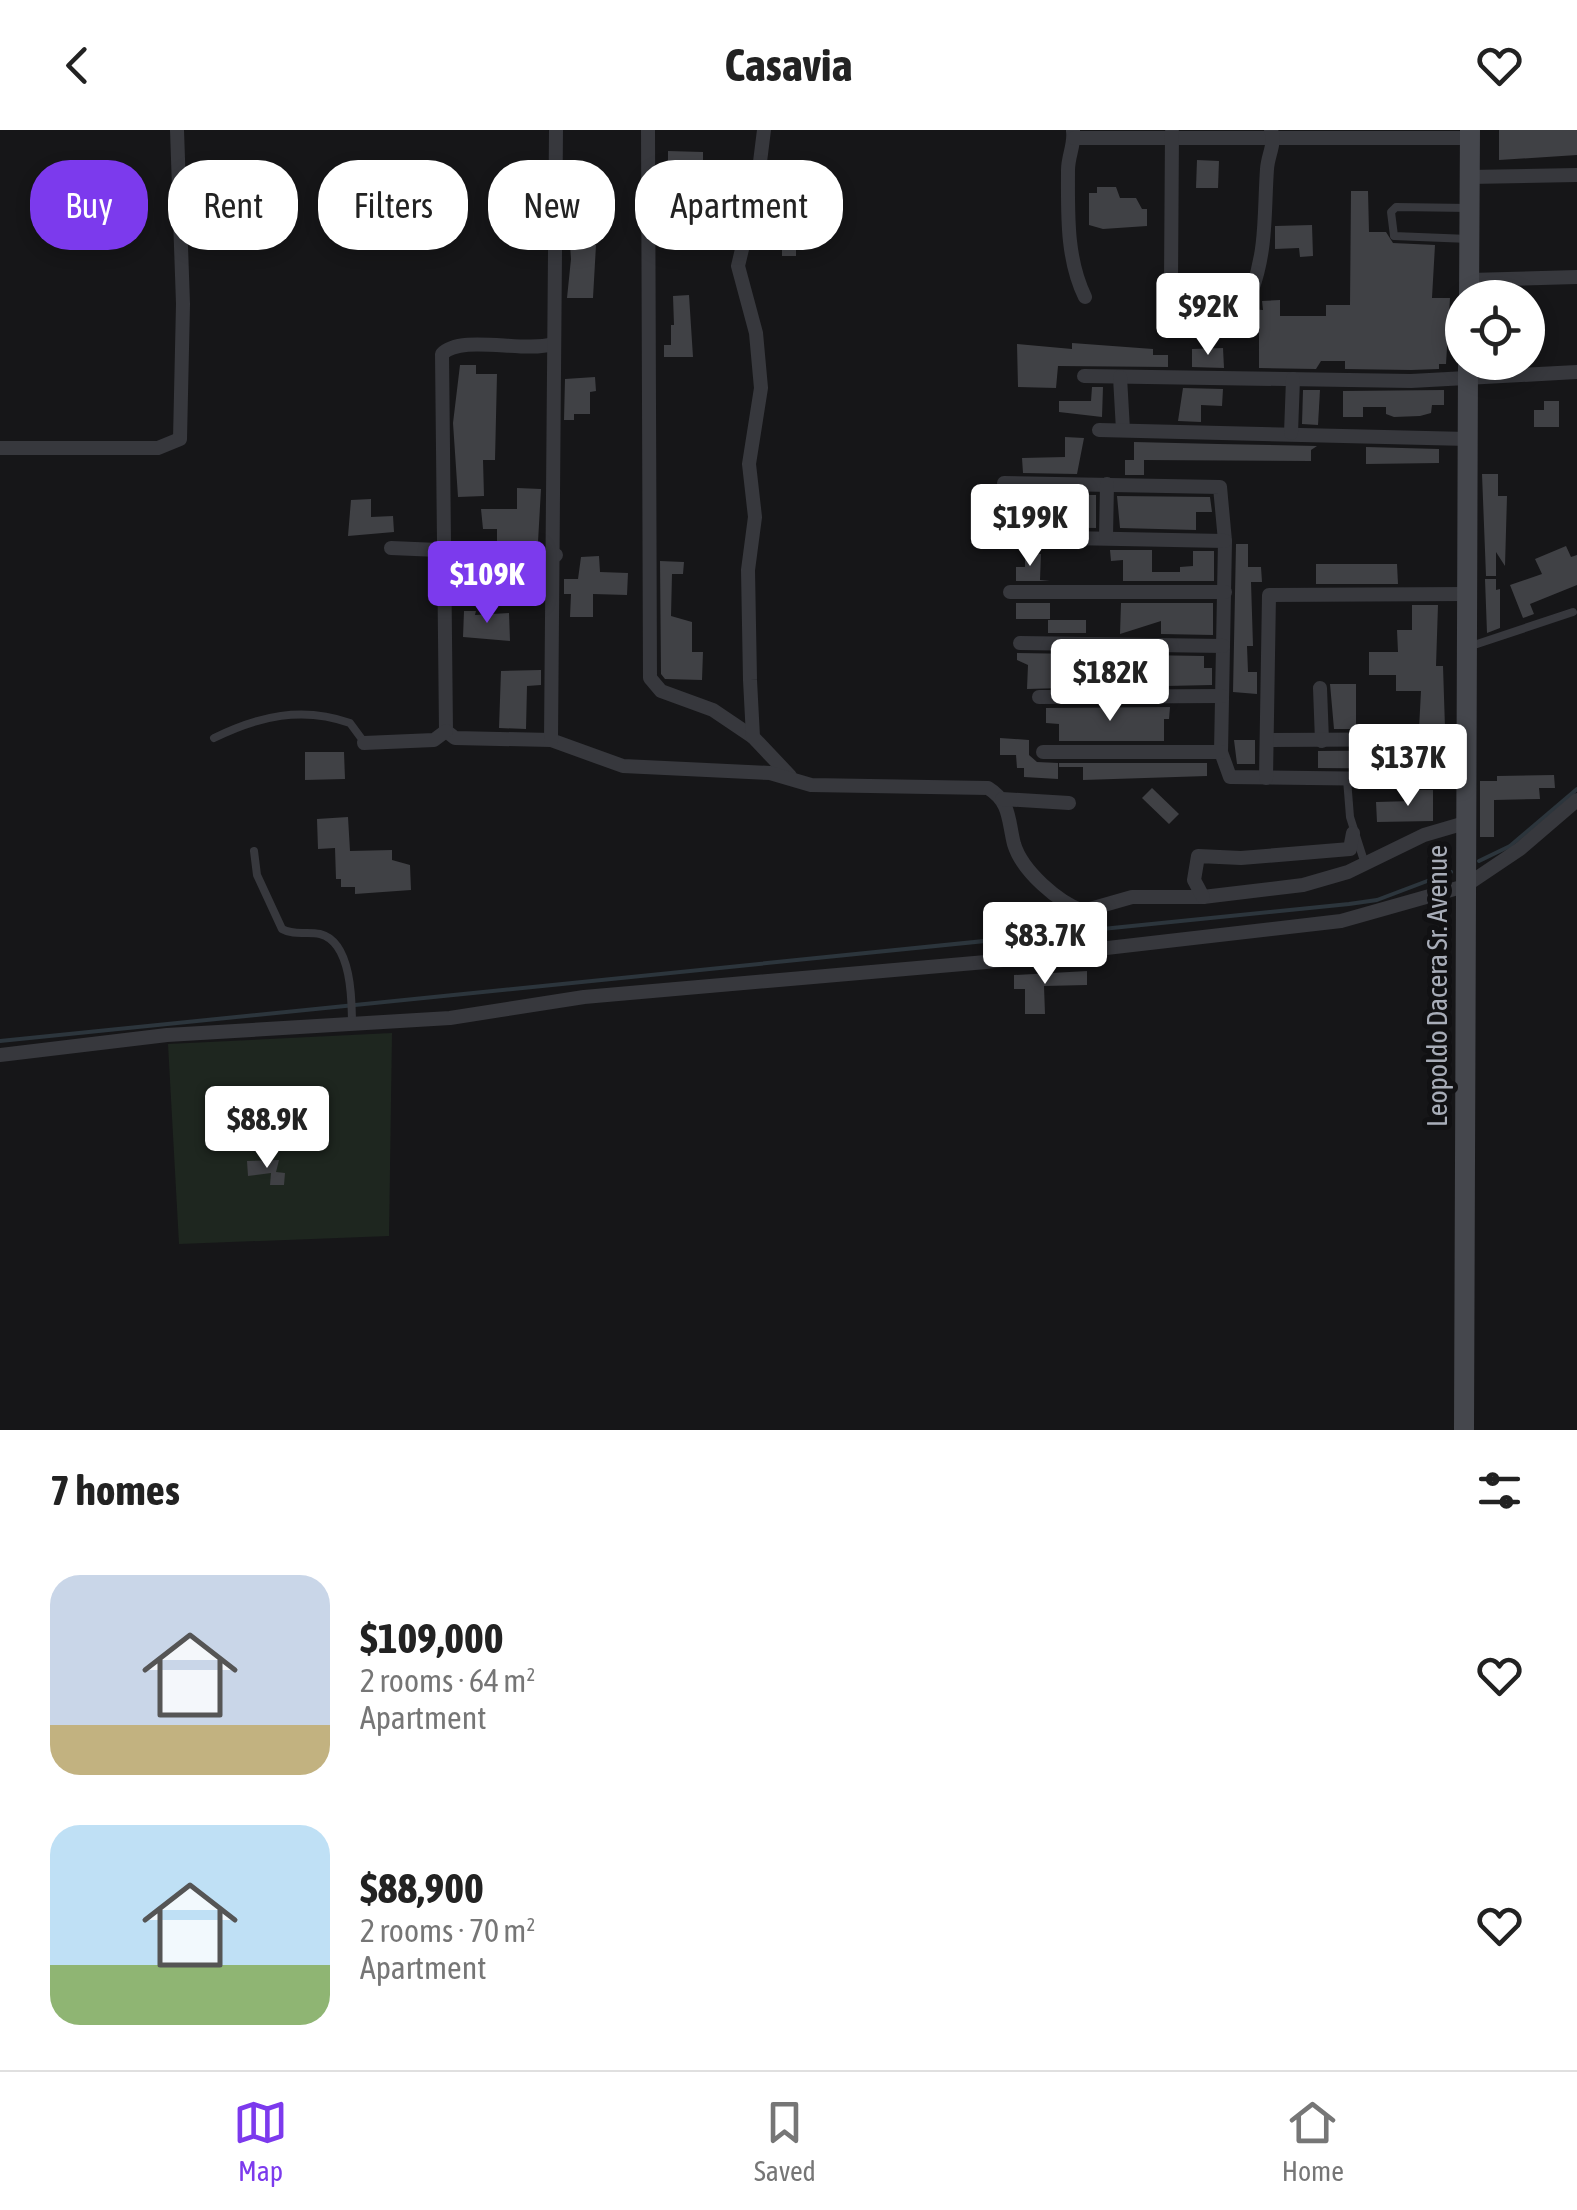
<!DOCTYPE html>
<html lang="en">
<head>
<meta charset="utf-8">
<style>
	:root { --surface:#fff; --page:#f6f6f6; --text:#222; --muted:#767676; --line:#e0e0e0; --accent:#7c3aed }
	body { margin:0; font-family:"Asap Condensed",sans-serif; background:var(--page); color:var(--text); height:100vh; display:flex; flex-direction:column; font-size:38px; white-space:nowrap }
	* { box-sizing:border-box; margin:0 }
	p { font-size:32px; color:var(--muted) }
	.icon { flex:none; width:55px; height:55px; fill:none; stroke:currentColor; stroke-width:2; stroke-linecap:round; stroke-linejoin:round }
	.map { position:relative; height:1300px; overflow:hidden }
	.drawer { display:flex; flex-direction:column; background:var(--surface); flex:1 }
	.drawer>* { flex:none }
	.top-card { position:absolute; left:30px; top:30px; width:1000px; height:90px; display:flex; gap:20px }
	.controls { position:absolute; left:1445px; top:150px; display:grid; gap:20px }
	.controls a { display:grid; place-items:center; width:100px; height:100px; border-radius:50%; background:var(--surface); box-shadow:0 5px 15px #0003; font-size:50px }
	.price { position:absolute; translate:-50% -85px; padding:0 22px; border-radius:10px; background:#fff; color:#222; font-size:32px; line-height:65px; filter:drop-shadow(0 2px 5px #0008) }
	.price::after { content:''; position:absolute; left:50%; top:60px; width:30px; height:22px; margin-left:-15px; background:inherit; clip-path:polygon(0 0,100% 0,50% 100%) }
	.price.on { background:var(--accent); color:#fff }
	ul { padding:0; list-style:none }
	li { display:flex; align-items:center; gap:30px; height:250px; padding:0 50px }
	li span { display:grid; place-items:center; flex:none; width:280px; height:200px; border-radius:30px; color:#555 }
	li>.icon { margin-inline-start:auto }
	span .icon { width:120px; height:120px; fill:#fffc; stroke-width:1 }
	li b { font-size:42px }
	h2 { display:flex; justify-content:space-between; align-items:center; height:120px; padding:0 50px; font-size:42px }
	.pill { padding:0 35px; border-radius:40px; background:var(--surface); box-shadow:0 5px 15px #0003; font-size:35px; line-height:90px }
	.pill.on { background:var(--accent); color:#fff }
	header { display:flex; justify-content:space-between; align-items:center; height:130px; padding:0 50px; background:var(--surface); font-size:45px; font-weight:700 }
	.dock { display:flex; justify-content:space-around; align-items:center; height:140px; border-top:2px solid var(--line); background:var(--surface); font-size:28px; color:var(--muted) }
	.dock a { display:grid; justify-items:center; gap:5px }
	.dock .on { color:var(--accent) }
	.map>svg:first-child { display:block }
</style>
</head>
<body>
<header><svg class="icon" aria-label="back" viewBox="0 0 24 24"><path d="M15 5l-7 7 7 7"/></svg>Casavia<svg class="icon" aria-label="heart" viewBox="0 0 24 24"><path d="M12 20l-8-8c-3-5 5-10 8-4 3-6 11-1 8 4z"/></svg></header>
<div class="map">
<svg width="1577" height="1300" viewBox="0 0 1577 1300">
	<rect width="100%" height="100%" fill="#161618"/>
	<path fill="#1e261f" d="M392,903L389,1106L179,1114L168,914Z"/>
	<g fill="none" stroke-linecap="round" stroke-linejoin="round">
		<g stroke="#2c353c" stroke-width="4">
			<path d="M1479,731L1510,716L1577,659"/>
			<path d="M0,911L1349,774L1377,770L1451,742"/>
		</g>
	</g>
	<g fill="#404145">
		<path d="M1499,0H1577V25L1499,30Z"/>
		<path d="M668,21L703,22V59L677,58V72H659V47H668Z"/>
		<path d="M1197,30L1219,31L1218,58H1196Z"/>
		<path d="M566,55H595L594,91L589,92L590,115H596L593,168H567L571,129Z"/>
		<path d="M1097,57H1116L1120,68H1136L1142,79H1147V96L1103,99L1089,95V63H1097Z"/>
		<path d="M1351,61H1368L1369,102H1386L1393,113L1435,115L1432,168H1450L1446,234H1439V239L1411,240L1345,239V231H1321L1316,239L1259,238V203L1234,201L1236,178L1263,180L1262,171L1280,170V186H1326V175H1350Z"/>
		<path d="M773,67H796V126H782V109H773Z"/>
		<path d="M1312,95L1313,126L1300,127L1299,118L1275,119V96Z"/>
		<path d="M689,165L693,227H664V215H671V195H674L673,166Z"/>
		<path d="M1072,213L1153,219V225H1168V237L1058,236L1056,258L1018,257L1017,214L1072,219Z"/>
		<path d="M1223,218L1224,238L1192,237V219Z"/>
		<path d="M460,235H476V244H497L495,330H483L484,366L458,367L453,293Z"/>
		<path d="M595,247L596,261L590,262V284H574V290H564L565,249Z"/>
		<path d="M1092,257H1103L1102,287L1059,282V271H1091Z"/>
		<path d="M1183,258L1223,259L1222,276L1201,275V292L1178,291Z"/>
		<path d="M1303,260H1320L1318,295L1302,294Z"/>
		<path d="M1444,260V275H1432L1431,283L1420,286L1394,287L1386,284V277H1363V287H1343V261Z"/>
		<path d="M1544,271H1559V297H1534V280H1544Z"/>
		<path d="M1065,307L1084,308L1077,344L1023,343L1022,328L1065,327Z"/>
		<path d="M1134,312L1218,314L1317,316L1311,320V331L1144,330V345H1125V330H1134Z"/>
		<path d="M1366,317L1439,319V333L1366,334Z"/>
		<path d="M1482,344H1498V366H1507L1505,436L1496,422V446H1486Z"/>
		<path d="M517,358L541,359L538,412H497V399H483L481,379H517Z"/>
		<path d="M1058,365H1096V398L1025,397V383L1060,382Z"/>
		<path d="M1117,366L1210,367L1212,382H1196V400L1120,398Z"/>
		<path d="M371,369V387L393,386L394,402L348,406L351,370Z"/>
		<path d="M1236,414H1248V437H1261L1262,452H1251L1253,516H1247L1248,542H1257V564L1233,562Z"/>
		<path d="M1566,416L1571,427L1577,425V455L1530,474L1534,484L1523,488L1510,455L1542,444L1535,429Z"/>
		<path d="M1110,420H1152V442H1180V437L1193,436V421H1214V451H1123V430L1111,431Z"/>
		<path d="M1025,423L1041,424L1040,450L1050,451H1016V437H1025Z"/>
		<path d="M599,426L600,442L628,443L627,465L593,464V487H570L571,464H564V449H578L581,427Z"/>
		<path d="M660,431L684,432L683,444H672L671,486L692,492V522H703L702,550L665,549L661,544Z"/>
		<path d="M1316,434H1397L1398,454H1316Z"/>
		<path d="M1485,449H1496V460L1500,459V498L1487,503Z"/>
		<rect x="1016" y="473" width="34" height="16"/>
		<path d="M1121,473H1213V505L1161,504V491L1120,504Z"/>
		<path d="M1412,475H1438L1436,536H1443L1445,598L1419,599L1421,561H1396V545H1369V522H1398L1397,500H1412Z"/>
		<path d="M464,481H476L475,485L509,483L510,511L463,507Z"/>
		<rect x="1048" y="490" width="38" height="13"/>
		<path d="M1017,523L1204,526V538H1212V555L1166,556L1137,532L1135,556L1027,559L1028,535L1017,530Z"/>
		<path d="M541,540V555L527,556L526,599L499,598L501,541Z"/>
		<path d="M1330,554H1356V594H1370V599H1334Z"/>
		<path d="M1170,577L1169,589H1164V611H1059V594L1046,593V578Z"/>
		<path d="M1000,608L1029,610V625L1037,632L1058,633V649L1024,647V638H1017L1016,625H1000Z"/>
		<path d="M1234,610H1255V634H1237Z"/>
		<path d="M1438,620L1435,639L1318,638V621Z"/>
		<path d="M305,622H344L345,649L305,650Z"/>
		<path d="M1059,633H1207V646L1083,650V637H1059Z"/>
		<path d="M1554,645L1555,658H1539L1540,669L1494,670V707H1480V651H1497V646Z"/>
		<path d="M1152,658L1179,684L1169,694L1142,668Z"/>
		<path d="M1412,660H1433V691L1377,692L1376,672L1412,671Z"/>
		<path d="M348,687L350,721L392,720V730L410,735L411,760L355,764V757H341V749H336L335,718L318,719L317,689Z"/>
		<path d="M1087,841V855L1044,856L1045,884H1025V859H1014V845Z"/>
		<path d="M279,1030L276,1042L285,1043L284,1055H270L271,1043L248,1046L247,1031Z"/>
	</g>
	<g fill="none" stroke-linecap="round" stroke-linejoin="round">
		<g stroke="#37383d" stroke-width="8">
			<path d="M1469,78L1396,77L1391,82L1394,106L1469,109"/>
			<path d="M1473,159L1509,160L1517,168"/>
			<path d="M1471,516L1573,482"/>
			<path d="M214,608C259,586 302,576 350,593L364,612"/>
			<path d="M1347,649L1350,687L1365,734"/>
			<path d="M254,721L257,745L282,799C294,806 307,801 320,804C352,812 352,871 352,896"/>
		</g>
		<g stroke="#37383d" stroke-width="14">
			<path d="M648,0L650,548L661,561L713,580L753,607"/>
			<path d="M764,0L757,56L738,136L756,203L761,258L749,334L755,387L748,440L750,550L753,607L790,646"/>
			<path d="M1073,1C1075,14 1068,26 1068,40C1068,83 1066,128 1085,167"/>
			<path d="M1074,8H1470"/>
			<path d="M1469,47L1577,45"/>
			<path d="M1469,150L1577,147"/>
			<path d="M1171,151L1172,2"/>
			<path d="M1252,160C1267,118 1264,82 1267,39C1268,24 1276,14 1271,0"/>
			<path d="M553,214C523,223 461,204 442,224L446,601L455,608L551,610L623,636L770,643L811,655L988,658C1011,672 1008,691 1014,714C1022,741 1058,772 1083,781L1132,767H1203L1303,755L1348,742L1424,705L1465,693"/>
			<path d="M1084,246L1411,251L1577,242"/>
			<path d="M1120,247L1123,300"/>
			<path d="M1099,300L1468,309"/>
			<path d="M1291,303L1293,249"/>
			<path d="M0,318H158L180,309L183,174L177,0"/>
			<path d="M1004,353L1220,357L1225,411L1221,622L1230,647L1466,650"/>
			<path d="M1010,407L1225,411"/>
			<path d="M1106,407L1107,354"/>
			<path d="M391,418L556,425"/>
			<path d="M1010,462H1225"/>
			<path d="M1020,513L1223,516"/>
			<path d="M1320,558L1322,611"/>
			<path d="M1039,567L1222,566"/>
			<path d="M551,610L556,0"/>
			<path d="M1267,610L1466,609"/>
			<path d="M364,613L434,610L446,601"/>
			<path d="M1043,622H1221"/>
			<path d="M1266,648L1269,465L1467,464"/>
			<path d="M1002,669L1069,673"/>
			<path d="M1203,767L1194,750L1198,726L1241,728L1350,719L1353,703"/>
			<path d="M0,925L167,905L450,888L584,867L986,832L1341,791L1465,756L1520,719L1577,670"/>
		</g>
		<g stroke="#45474d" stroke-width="20">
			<path d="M1469,168L1470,0"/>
			<path d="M1464,1300L1468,232"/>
		</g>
	</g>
	<g text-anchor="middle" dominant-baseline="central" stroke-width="10" stroke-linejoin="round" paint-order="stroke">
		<g font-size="28" fill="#a8adb8" stroke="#111113">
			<text transform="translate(1437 856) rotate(-90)">Leopoldo Dacera Sr. Avenue</text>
		</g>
	</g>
</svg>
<div class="controls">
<a><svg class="icon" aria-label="locate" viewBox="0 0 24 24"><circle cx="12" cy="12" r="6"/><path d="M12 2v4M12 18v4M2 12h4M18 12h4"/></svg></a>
</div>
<b class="price" style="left:1208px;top:228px">$92K</b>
<b class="price" style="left:1030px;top:439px">$199K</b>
<b class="price on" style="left:487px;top:496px">$109K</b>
<b class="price" style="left:1110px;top:594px">$182K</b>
<b class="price" style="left:1408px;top:679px">$137K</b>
<b class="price" style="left:1045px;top:857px">$83.7K</b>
<b class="price" style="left:267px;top:1041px">$88.9K</b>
<div class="top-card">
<a class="pill on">Buy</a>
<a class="pill">Rent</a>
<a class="pill">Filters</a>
<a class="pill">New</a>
<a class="pill">Apartment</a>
</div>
</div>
<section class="drawer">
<h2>7 homes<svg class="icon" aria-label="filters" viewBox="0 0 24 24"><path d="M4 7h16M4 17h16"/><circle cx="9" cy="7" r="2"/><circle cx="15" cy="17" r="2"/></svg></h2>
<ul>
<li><span style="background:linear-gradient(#c9d6e8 75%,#c2b280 0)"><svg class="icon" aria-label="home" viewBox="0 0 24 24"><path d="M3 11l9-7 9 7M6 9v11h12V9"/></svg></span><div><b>$109,000</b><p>2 rooms · 64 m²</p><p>Apartment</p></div><svg class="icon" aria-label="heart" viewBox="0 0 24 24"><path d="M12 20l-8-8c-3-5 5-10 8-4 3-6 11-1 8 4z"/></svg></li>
<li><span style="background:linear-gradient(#bfe0f5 70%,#8fb573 0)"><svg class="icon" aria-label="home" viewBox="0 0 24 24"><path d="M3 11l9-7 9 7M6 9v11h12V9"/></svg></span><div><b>$88,900</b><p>2 rooms · 70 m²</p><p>Apartment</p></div><svg class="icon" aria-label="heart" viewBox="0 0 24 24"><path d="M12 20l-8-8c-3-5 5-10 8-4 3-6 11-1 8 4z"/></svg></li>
</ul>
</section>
<nav class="dock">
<a class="on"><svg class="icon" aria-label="map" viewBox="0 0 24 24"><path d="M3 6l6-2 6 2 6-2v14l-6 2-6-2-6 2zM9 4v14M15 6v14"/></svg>Map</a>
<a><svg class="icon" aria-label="saved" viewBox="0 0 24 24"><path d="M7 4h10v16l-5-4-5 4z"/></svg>Saved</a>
<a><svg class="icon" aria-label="home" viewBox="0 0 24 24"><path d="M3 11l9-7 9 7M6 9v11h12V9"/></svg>Home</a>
</nav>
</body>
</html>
